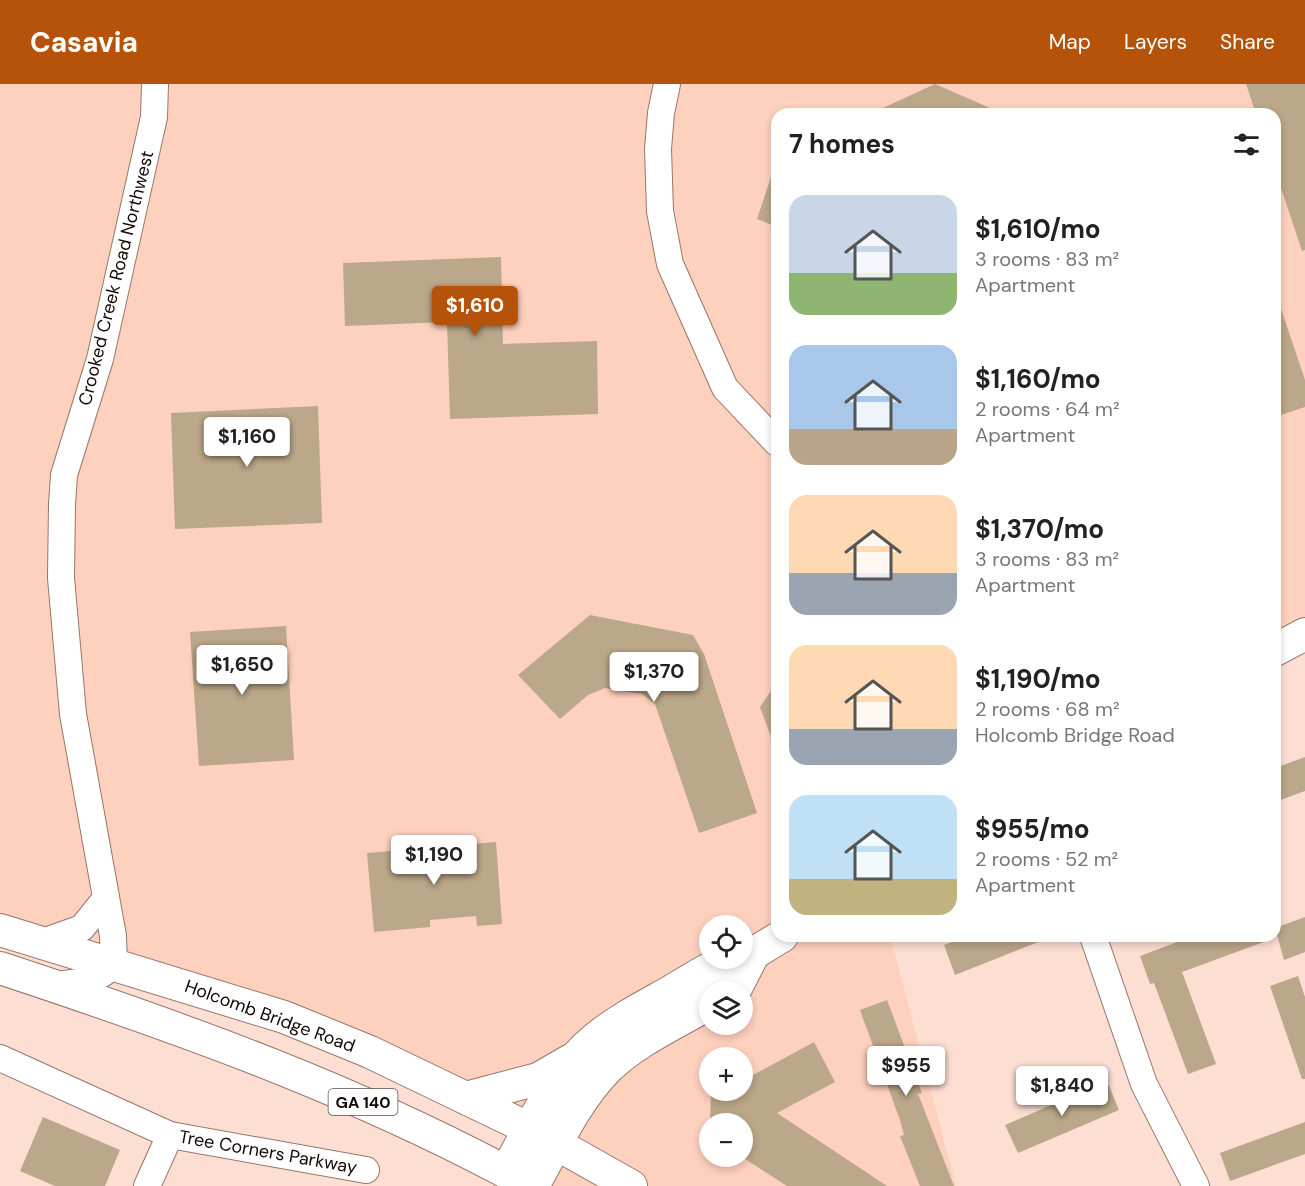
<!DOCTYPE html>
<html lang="en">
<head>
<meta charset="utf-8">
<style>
	:root { --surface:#fff; --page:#f6f6f6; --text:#222; --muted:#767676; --accent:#b45309 }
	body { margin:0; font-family:"DM Sans",sans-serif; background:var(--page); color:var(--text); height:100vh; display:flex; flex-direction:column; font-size:22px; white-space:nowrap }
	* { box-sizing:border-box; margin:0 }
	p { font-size:20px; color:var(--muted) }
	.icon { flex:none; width:33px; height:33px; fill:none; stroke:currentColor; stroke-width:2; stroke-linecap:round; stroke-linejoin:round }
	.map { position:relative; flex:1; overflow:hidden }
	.drawer { position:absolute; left:771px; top:24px; width:510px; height:834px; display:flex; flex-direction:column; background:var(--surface); border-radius:18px; box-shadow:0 3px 9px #0003 }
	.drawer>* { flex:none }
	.fabs { position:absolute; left:699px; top:831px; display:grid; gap:12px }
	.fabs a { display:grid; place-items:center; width:54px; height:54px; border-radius:50%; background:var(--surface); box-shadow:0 3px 9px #0003; font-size:30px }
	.price { position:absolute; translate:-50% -51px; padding:0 14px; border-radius:6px; background:#fff; color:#222; font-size:20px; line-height:39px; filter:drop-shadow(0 2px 3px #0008) }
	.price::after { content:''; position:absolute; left:50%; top:36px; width:18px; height:14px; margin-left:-9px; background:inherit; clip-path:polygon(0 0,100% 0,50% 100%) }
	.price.active { background:var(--accent); color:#fff }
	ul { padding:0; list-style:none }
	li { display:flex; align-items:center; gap:18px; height:150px; padding:0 18px }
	li span { display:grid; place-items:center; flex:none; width:168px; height:120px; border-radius:18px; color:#555 }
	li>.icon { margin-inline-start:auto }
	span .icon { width:72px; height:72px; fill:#fffc; stroke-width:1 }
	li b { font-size:26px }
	h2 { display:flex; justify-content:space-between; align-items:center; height:72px; padding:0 18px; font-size:26px }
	header { display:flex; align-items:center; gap:36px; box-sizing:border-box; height:84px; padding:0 30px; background:var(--accent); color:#fff }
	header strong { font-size:28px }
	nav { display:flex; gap:33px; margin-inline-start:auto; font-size:21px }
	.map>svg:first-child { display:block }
</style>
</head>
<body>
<header>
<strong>Casavia</strong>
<nav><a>Map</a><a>Layers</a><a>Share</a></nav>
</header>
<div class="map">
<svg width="1305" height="1102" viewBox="0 0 1305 1102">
	<rect width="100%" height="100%" fill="#fdded3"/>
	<path fill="#fed0be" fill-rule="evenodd" d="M0,0H1305V537L1275,553V30H777V852H890L956,1102H535L534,1042L353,967L0,845ZM710,842H742V874H710ZM710,908H742V940H710ZM710,974H742V1006H710ZM710,1040H742V1072H710Z"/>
	<g fill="#bba789">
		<path d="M935,0L1004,30H870Z"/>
		<path d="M1246,0H1305V166L1302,167L1275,86V30H1256Z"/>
		<path d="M774,84H777V143L757,135Z"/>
		<path d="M501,173L503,260L597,257L598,330L450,335L447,238L345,242L343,179Z"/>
		<path d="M1278,216L1305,296V323L1275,333V217Z"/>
		<path d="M318,322L322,439L175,445L171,329Z"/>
		<path d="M590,531L693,551L704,570L757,729L699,749L655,620L642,610L605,604L588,611L560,635L518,591Z"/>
		<path d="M286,542L294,676L199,682L190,548Z"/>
		<path d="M777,598V663L775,664L760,623Z"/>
		<path d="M1305,673V707L1275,718V684Z"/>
		<path d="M496,758L502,840L477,842L476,832L430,836V843L374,848L367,769Z"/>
		<path d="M1305,833V868L1284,876L1275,844Z"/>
		<path d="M968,852H1051V853L955,891L944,861Z"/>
		<path d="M1193,852L1275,854L1182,888L1216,980L1188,990L1154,899L1150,900L1140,872Z"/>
		<path d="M1298,892L1305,913V995H1302L1270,902Z"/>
		<path d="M887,916L922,1009L918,1010L954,1102H920L900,1052L904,1051L900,1036L860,926Z"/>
		<path d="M814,958L835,998L777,1029L887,1102H787L742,1073V1040H710L711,1006H742V997Z"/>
		<path d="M1107,997L1119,1026L1018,1069L1005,1041Z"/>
		<path d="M43,1033L120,1066L105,1102H55L20,1087Z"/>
		<path d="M1305,1038V1070L1230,1097L1220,1069Z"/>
	</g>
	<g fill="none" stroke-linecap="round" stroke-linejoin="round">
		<g stroke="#987669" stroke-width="28">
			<g id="minor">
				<path d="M667,0L661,29L658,65L660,127L670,180L725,304L777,359"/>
				<path d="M1093,852L1144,1000L1196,1102"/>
				<path d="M43,858L82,844L106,814"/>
				<path d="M53,901C77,898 99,899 114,879L113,852L73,630L61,494L62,420L64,391L100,275L154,33L155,0"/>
				<path d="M0,974L170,1051"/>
				<path d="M147,1102L170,1051L366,1086"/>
			</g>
		</g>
		<g stroke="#987669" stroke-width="34">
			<g id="major">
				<path d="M1275,566L1305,550"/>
				<path d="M0,846L284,933L370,968L530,1045L631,1102"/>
				<path d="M742,872L754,869L782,852"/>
				<path d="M0,884C185,945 361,1008 532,1102"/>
				<path d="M729,908L736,904L754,869"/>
				<path d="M466,1014L538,995L571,976"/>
				<path d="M506,1088C531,1043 555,987 596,954C618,936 645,922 670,908C691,896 712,881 735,874"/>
				<path d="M533,1102C555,1063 576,1016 608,984C636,957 676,939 710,919"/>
			</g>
		</g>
		<use href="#minor" stroke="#fff" stroke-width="26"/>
		<use href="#major" stroke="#fff" stroke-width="32"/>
	</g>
	<g text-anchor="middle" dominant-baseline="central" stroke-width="4.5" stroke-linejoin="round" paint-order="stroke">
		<rect fill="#fff" stroke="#5a524f" stroke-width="1.5" x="328.5" y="1005" width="69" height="26" rx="4.5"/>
		<g font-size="16" font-weight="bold" fill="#140804">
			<text x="363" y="1018">GA 140</text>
		</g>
		<g font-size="18" fill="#140804" stroke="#fff">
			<text transform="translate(116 194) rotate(-76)">Crooked Creek Road Northwest</text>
			<text transform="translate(270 932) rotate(20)">Holcomb Bridge Road</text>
			<text transform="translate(268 1068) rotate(10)">Tree Corners Parkway</text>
		</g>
	</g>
</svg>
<div class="fabs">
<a><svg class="icon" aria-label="locate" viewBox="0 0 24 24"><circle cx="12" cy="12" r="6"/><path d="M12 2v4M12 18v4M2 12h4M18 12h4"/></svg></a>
<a><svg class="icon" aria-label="layers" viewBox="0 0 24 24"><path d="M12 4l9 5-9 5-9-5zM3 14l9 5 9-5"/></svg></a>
<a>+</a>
<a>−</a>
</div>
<b class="price active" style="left:475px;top:253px">$1,610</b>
<b class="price" style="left:247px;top:384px">$1,160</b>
<b class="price" style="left:242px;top:612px">$1,650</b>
<b class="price" style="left:654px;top:619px">$1,370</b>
<b class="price" style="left:434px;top:802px">$1,190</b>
<b class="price" style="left:906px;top:1013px">$955</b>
<b class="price" style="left:1062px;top:1033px">$1,840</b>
<section class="drawer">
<h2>7 homes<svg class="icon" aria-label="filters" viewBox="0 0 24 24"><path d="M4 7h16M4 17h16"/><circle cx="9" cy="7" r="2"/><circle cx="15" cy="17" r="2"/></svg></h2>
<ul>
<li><span style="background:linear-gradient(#c9d6e8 65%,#8fb573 0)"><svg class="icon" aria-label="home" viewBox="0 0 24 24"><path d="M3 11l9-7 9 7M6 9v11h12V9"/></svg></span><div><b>$1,610/mo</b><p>3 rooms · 83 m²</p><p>Apartment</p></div></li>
<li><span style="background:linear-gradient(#a9c7e8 70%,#b9a48a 0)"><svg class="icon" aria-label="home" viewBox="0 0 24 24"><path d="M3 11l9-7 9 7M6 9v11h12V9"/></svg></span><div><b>$1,160/mo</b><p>2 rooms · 64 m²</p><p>Apartment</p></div></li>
<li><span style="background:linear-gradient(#ffd9b3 65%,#9aa5b1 0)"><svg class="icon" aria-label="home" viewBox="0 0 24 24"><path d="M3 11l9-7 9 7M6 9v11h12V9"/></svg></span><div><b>$1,370/mo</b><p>3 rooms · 83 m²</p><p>Apartment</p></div></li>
<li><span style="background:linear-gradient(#ffd9b3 70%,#9aa5b1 0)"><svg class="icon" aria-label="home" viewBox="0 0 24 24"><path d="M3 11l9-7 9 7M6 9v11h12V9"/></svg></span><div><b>$1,190/mo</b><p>2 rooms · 68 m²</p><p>Holcomb Bridge Road</p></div></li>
<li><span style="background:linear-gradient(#bfe0f5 70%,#c2b280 0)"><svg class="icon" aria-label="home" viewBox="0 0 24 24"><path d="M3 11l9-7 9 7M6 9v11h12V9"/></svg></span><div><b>$955/mo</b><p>2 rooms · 52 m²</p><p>Apartment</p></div></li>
</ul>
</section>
</div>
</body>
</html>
